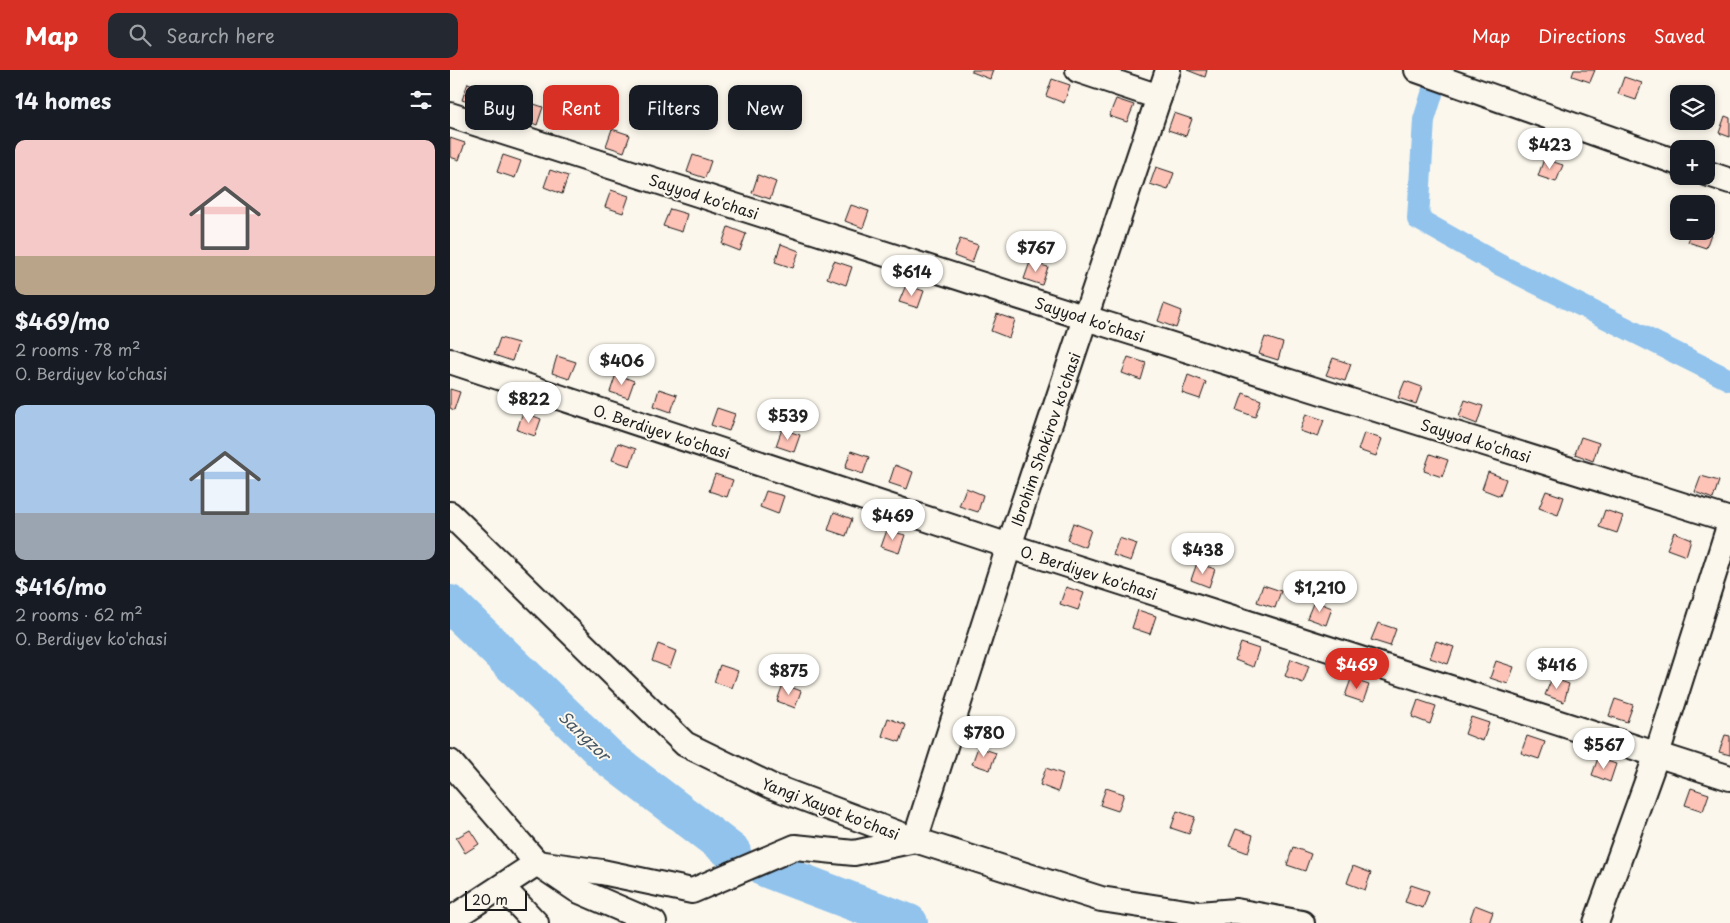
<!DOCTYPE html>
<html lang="en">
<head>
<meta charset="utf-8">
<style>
	:root { --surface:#171b24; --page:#242831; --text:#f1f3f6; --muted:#9ea1a6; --accent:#d93025 }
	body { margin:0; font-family:"Playpen Sans",sans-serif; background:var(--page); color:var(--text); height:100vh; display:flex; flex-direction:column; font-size:19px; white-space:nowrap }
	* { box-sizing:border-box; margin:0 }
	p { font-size:16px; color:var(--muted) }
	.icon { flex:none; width:28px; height:28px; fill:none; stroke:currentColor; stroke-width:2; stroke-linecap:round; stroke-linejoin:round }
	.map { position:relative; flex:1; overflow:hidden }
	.side { display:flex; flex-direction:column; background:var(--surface); width:450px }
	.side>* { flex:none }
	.guide { position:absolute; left:15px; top:15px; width:475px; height:45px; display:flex; gap:10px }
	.buttons { position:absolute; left:1220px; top:15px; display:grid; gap:10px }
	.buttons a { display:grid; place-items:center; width:45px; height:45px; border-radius:10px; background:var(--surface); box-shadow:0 2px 8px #0003; font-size:25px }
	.scale { position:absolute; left:15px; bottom:12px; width:62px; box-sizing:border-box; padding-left:5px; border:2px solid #1c1c1c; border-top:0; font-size:14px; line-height:18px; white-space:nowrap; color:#1c1c1c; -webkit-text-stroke:4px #fbf7ec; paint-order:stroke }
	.price { position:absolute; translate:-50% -42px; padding:0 11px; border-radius:18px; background:#fff; color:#222; font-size:16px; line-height:32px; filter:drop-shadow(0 1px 2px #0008) }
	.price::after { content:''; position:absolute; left:50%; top:30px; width:15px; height:11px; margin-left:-8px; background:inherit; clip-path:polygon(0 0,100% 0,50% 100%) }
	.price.current { background:var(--accent); color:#fff }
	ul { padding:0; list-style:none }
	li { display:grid; align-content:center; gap:10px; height:265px; padding:0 15px }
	li span { display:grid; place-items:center; height:155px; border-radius:10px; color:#555 }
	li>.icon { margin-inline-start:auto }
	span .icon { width:90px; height:90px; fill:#fffc; stroke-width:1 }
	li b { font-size:21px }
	h2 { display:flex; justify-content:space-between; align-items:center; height:60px; padding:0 15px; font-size:21px }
	.tag { padding:0 18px; border-radius:10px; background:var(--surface); box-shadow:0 2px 8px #0003; font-size:18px; line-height:45px }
	.tag.current { background:var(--accent); color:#fff }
	header { display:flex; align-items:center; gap:30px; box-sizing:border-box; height:70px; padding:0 25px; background:var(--accent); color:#fff }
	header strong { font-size:24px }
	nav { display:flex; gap:28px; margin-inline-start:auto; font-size:18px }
	.search { width:350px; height:45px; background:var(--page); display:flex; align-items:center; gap:12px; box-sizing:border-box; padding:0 18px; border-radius:10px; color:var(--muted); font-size:19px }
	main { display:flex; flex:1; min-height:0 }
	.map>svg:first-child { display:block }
</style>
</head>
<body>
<header>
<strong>Map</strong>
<div class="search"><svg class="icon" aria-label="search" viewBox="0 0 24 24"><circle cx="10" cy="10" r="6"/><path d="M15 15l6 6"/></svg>Search here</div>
<nav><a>Map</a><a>Directions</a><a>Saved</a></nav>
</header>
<main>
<section class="side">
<h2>14 homes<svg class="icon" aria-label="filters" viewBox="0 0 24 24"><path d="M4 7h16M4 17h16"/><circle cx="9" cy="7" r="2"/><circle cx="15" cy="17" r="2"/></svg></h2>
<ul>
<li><span style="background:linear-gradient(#f6c9c9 75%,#b9a48a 0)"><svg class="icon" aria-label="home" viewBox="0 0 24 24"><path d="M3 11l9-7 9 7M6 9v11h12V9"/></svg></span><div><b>$469/mo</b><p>2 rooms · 78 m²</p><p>O. Berdiyev ko'chasi</p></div></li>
<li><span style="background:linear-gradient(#a9c7e8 70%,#9aa5b1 0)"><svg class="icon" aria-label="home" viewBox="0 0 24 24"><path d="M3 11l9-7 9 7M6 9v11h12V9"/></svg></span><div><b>$416/mo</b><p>2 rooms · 62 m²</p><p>O. Berdiyev ko'chasi</p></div></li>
</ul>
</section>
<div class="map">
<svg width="1280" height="853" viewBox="0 0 1280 853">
	<rect width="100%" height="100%" fill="#fbf7ec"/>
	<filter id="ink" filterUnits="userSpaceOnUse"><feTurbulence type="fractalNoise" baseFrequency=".02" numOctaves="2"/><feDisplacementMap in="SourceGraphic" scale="10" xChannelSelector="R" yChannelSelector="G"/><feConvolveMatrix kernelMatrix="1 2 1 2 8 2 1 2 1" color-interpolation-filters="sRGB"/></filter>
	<g filter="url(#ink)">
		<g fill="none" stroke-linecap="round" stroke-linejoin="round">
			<path stroke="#91c3ed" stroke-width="22" d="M982,24L974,50L968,149L1048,194L1280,310"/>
			<g stroke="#91c3ed" stroke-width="38">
				<path d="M0,534L159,688L282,782"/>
				<path d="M317,799L459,853"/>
			</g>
		</g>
		<g fill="#fec3b7" stroke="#1c1c1c">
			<path d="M522,0H543L540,9L522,2Z"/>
			<path d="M737,0H757L755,7Z"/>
			<path d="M1124,0H1145L1140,12L1122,6Z"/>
			<path d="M1174,7L1192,13L1186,30L1168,24Z"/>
			<path d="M602,9L620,15L614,33L596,26Z"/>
			<path d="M18,13L36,19L30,36L12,30Z"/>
			<path d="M666,29L684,35L677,52L659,46Z"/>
			<path d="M75,31L93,37L87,55L69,48Z"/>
			<path d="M724,43L742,49L736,66L718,60Z"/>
			<path d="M1275,46L1280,48V67L1269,63Z"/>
			<path d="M162,59L180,65L174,82L156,76Z"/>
			<path d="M0,68L15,73L9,90L0,87Z"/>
			<path d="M53,85L71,91L65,108L47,102Z"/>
			<path d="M243,85L261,91L255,108L237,102Z"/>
			<path d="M1094,89L1113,95L1106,112L1088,106Z"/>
			<path d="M706,97L724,103L718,120L700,114Z"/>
			<path d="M100,100L118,106L112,124L94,117Z"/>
			<path d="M308,105L326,112L320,129L302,123Z"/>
			<path d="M161,120L179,126L173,143L155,137Z"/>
			<path d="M401,135L419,141L413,158L395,151Z"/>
			<path d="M220,139L237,144L232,162L213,156Z"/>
			<path d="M278,157L296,164L290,181L272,174Z"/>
			<path d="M1256,159L1262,161L1256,178L1238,172L1242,161H1256Z"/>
			<path d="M510,169L528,175L522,193L504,186Z"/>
			<path d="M331,174L349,181L343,198L325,192Z"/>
			<path d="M384,191L402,197L396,215L377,208Z"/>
			<path d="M580,192L598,197L592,215L574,209Z"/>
			<path d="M456,215L474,221L468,238L449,232Z"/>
			<path d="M714,234L732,241L726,258L708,251Z"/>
			<path d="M547,244L565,250L559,268L541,261Z"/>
			<path d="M815,267L833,273L828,290L809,284Z"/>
			<path d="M50,268L68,273L62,291L44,285Z"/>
			<path d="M107,286L126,292L119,309L102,303Z"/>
			<path d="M678,287L696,293L691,310L672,303Z"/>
			<path d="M883,288L901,294L895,311L876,305Z"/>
			<path d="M166,304L184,311L178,328L160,322Z"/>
			<path d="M738,305L756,312L750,329L732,323Z"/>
			<path d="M955,311L972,317L966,334L948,328Z"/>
			<path d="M0,319L10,322L4,340L0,338Z"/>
			<path d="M209,319L227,325L221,342L204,336Z"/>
			<path d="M793,323L811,330L805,347L787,340Z"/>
			<path d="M1015,330L1033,336L1027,354L1009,347Z"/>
			<path d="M267,338L285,344L279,361L261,355Z"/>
			<path d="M73,342L91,349L85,366L67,360Z"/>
			<path d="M856,344L874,350L868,367L850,361Z"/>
			<path d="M332,359L350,365L344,382L326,376Z"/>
			<path d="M914,363L932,369L926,386L908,380Z"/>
			<path d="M1131,367L1149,373L1143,391L1125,384Z"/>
			<path d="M168,373L186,379L180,396L162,390Z"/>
			<path d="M401,381L419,387L413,404L395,398Z"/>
			<path d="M980,384L998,390L992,407L974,401Z"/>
			<path d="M445,395L463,402L457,419L439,413Z"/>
			<path d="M1038,402L1056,409L1050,426L1032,419Z"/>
			<path d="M265,404L283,410L277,427L259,421Z"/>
			<path d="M1251,406L1269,411L1263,429L1245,422Z"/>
			<path d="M516,418L533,425L528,442L509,436Z"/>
			<path d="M316,421L334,426L328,444L310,437Z"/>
			<path d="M1096,421L1114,427L1108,445L1089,438Z"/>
			<path d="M1155,440L1173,446L1167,463L1149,457Z"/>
			<path d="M384,442L402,449L396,466L378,460Z"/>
			<path d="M623,453L641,460L635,477L617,470Z"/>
			<path d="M437,460L455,465L449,483L431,477Z"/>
			<path d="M1224,462L1241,469L1236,486L1217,479Z"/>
			<path d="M669,468L687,474L681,491L663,485Z"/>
			<path d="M747,493L765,499L759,517L741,510Z"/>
			<path d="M813,515L831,521L825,538L807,532Z"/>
			<path d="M616,517L634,523L628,540L610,534Z"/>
			<path d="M864,531L882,538L876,555L857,548Z"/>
			<path d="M688,540L706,546L700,564L682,558Z"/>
			<path d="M928,553L946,559L940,576L921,570Z"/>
			<path d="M986,571L1004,577L998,594L980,588Z"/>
			<path d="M791,573L809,579L803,597L785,590Z"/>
			<path d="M208,574L226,581L220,598L202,591Z"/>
			<path d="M841,589L859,596L853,613L835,606Z"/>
			<path d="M1046,591L1064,597L1058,614L1040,608Z"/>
			<path d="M270,595L288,601L282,618L264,612Z"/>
			<path d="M1102,608L1119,614L1114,632L1095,625Z"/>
			<path d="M901,609L919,615L913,632L895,626Z"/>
			<path d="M333,614L351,621L345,638L327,631Z"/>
			<path d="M1165,629L1183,635L1177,652L1159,646Z"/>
			<path d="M968,630L986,636L980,654L962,647Z"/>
			<path d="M1021,647L1039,653L1033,671L1015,664Z"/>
			<path d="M438,648L456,655L450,672L432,666Z"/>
			<path d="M1275,665L1280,666V685L1269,682Z"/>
			<path d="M1077,666L1095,672L1089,689L1071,683Z"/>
			<path d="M528,677L546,683L540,700L522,694Z"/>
			<path d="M1148,688L1166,694L1160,712L1142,705Z"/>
			<path d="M596,698L613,704L608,722L590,715Z"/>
			<path d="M656,718L674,724L668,741L650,735Z"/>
			<path d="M1241,718L1259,724L1253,741L1235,735Z"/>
			<path d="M727,741L745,747L739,764L721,758Z"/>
			<path d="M786,759L803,765L798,783L779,776Z"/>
			<path d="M20,760L29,774L15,783L6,768Z"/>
			<path d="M843,777L861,784L855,801L837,795Z"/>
			<path d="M903,796L921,803L915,820L897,813Z"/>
			<path d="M961,815L979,821L973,838L955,832Z"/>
			<path d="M1025,835L1043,842L1039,853L1019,852Z"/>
		</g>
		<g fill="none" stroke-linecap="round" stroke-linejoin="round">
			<g stroke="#1c1c1c" stroke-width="28">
				<g id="street">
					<path d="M628,0L709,27"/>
					<path d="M967,0L1229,93"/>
					<path d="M0,45L636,248L1280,450"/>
					<path d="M1256,103L1280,111"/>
					<path d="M0,291L559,476L1280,708"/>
					<path d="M0,444L235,674L321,716L465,770L651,829L749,844L786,841L852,853"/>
					<path d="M0,692L87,793L127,820L204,853"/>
					<path d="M52,817L86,853"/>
					<path d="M0,850L87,793L152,802L242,821L345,777L404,783L465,770L559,476L718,0"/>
					<path d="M1146,853L1207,684L1280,453"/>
				</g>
			</g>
			<use href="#street" stroke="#fbf7ec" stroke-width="24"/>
		</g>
	</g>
	<g text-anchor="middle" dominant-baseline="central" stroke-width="4" stroke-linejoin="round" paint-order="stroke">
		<g font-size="15" fill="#1c1c1c" stroke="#fbf7ec">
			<text transform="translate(254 126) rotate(18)">Sayyod ko'chasi</text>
			<text transform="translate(640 249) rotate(18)">Sayyod ko'chasi</text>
			<text transform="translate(212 361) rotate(18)">O. Berdiyev ko'chasi</text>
			<text transform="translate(595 369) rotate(-71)">Ibrohim Shokirov ko'chasi</text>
			<text transform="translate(1026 370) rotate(17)">Sayyod ko'chasi</text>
			<text transform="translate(639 502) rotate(18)">O. Berdiyev ko'chasi</text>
			<text transform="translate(381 738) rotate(21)">Yangi Xayot ko'chasi</text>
		</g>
		<g font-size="16" font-style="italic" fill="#455665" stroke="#fbf7ec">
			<text transform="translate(135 665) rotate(44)">Sangzor</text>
		</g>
	</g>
</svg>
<div class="buttons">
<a><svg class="icon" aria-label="layers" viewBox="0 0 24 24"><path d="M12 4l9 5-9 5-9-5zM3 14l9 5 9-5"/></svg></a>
<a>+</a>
<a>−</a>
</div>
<div class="scale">20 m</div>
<b class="price" style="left:1100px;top:100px">$423</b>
<b class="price" style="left:586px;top:203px">$767</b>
<b class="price" style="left:462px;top:227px">$614</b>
<b class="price" style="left:172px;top:316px">$406</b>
<b class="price" style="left:79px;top:354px">$822</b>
<b class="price" style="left:338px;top:371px">$539</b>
<b class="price" style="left:443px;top:471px">$469</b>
<b class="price" style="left:753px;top:505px">$438</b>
<b class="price" style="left:870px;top:543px">$1,210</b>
<b class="price current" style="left:907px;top:620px">$469</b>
<b class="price" style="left:1107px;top:620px">$416</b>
<b class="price" style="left:339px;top:626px">$875</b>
<b class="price" style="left:534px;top:688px">$780</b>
<b class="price" style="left:1154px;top:700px">$567</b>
<div class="guide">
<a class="tag">Buy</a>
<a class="tag current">Rent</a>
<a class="tag">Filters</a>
<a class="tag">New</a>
</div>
</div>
</main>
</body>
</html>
